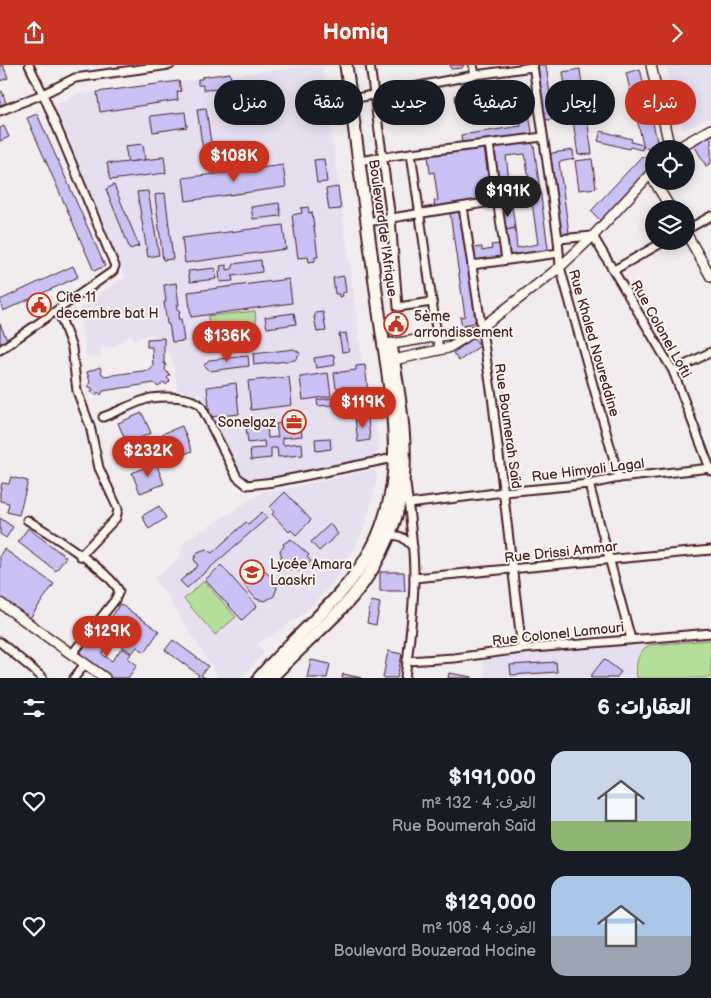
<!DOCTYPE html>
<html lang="ar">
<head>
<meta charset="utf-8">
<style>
	:root { --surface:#171b24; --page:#242831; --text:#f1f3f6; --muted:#9ea1a6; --accent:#c8321e }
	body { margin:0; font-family:"Balsamiq Sans","Playpen Sans Arabic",sans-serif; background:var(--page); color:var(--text); direction:rtl; height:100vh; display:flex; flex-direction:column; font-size:19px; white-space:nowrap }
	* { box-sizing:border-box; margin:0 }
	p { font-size:16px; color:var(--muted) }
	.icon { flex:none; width:28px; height:28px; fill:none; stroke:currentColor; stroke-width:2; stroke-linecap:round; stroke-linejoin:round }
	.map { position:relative; height:613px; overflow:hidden; direction:ltr }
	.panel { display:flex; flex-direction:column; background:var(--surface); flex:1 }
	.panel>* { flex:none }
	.guide { position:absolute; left:15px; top:15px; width:681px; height:45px; direction:rtl; display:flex; gap:10px }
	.controls { position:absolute; left:645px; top:75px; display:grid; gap:10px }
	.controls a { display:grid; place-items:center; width:50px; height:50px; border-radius:50%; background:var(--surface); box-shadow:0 2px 12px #0003; font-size:25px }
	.price { position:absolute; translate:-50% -42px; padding:0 11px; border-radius:18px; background:var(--accent); color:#fff; font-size:16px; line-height:32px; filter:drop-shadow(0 1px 2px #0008) }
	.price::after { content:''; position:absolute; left:50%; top:30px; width:15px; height:11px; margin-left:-8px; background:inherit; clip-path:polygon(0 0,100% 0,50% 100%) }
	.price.current { background:#222; color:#fff }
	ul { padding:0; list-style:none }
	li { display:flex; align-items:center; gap:15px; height:125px; padding:0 20px }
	li span { display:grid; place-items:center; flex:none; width:140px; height:100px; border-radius:15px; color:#555 }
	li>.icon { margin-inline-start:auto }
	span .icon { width:60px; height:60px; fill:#fffc; stroke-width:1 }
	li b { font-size:21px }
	h2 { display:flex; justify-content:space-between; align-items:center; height:60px; padding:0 20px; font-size:21px }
	.tag { padding:0 18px; border-radius:22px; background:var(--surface); box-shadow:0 2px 12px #0003; font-size:18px; line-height:45px }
	.tag.current { background:var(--accent); color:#fff }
	header { display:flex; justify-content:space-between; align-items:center; height:65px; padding:0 20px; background:var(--accent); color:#fff; font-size:22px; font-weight:700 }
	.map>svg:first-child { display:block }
</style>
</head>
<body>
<header><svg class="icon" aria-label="forward" viewBox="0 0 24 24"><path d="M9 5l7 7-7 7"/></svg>Homiq<svg class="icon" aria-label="share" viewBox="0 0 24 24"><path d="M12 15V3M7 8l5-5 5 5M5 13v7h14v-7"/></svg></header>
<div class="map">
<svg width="711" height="613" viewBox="0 0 711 613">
	<rect width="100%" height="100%" fill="#f1ecee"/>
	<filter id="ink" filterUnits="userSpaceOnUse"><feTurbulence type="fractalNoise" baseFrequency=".02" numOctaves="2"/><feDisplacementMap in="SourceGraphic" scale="10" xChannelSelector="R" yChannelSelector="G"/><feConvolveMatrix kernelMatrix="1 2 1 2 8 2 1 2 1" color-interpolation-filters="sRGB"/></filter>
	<g filter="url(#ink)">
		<g fill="#e5dff0">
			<path d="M314,0H322L369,343L375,346L379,387L371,393L253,418L235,407L213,362L200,326L195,330L178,325L172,292L151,268L135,276L131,270L115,281L101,284V291L87,292L78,244L125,212L55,40L75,30Z"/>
			<path d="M666,0H711V52L683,65Z"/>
			<path d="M372,405L375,407L377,413L368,451L357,479L334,516L309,544L298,553L258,579L264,587L241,613H219L155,513L180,492L184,477L264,426H276Z"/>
			<path d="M711,571V613H485L482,592L622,580V582L628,581V577Z"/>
		</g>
		<g fill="#b5de9a" stroke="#807e62">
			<path d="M255,246L258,274L211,279L208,251Z"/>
			<path d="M204,516L236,552L215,570L184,534Z"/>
			<path d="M711,575V613H637C635,601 637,587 649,580Z"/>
		</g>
		<g fill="#cac2f4" stroke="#4a1f2b">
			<path d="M0,0H3L8,13L0,16Z"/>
			<path d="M450,0H464L462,3L451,4Z"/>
			<path d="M536,0H546L552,44L568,42L569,52L547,55L543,52Z"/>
			<path d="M580,4L583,31L567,34L563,7Z"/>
			<path d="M640,4L659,84H654V86L649,87L648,82L644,83L626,8Z"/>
			<path d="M230,8L232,21L223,22V24L203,25V20H198V14H202V12Z"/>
			<path d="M179,16L181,26L177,27L178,35L100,47L97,27Z"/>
			<path d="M522,20L525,22L532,67L529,70L462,80L461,70L521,61L517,30L456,39L455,30Z"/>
			<path d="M2,26L6,38L0,40V27Z"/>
			<path d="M206,43L212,85L203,86L197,44Z"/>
			<path d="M586,46L592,89L578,90L572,48Z"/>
			<path d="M185,47L187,62L153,67L150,51Z"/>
			<path d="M37,49L105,201L94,206L27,53Z"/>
			<path d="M4,61L9,72L0,76V63Z"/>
			<path d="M601,66L632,74L631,77L643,80L642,85L630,82L629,84L598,76Z"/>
			<path d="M711,70V98L706,101L694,80Z"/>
			<path d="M531,78L534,81L548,183L545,188L512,192L508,188L505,165L515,163L517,183L538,179L525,89L506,91L512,140L502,142L495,86L498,82Z"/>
			<path d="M143,79L145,95L128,97L125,81Z"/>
			<path d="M484,82L491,134L435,141L434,136L438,135L434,107L430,108L428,89Z"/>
			<path d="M573,85L574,94L559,97L569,168L559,169L549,93L552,88Z"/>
			<path d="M648,89L654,94V99L601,156L591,146L642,91L644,93Z"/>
			<path d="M160,91H164L166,108L110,115L107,98L111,97V99L161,93Z"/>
			<path d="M324,94L327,117L317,118L314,95Z"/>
			<path d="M592,94L596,123L579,125L575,96Z"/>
			<path d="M283,100L286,122L186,136L183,113Z"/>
			<path d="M114,120L139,181L130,184L106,124Z"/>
			<path d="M338,122L341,144L329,145L326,124Z"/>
			<path d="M148,126L159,190L148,192L137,127Z"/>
			<path d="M165,128L173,194L163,195L155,130Z"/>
			<path d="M279,138L281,151L253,154L251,142Z"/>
			<path d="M512,140L515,163L505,165L502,142Z"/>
			<path d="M308,142L309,148L312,147L318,192H315V196L309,197L308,192L298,193L292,150L302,148L301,143Z"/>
			<path d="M460,147L476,254L474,258L462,260L460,252L465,251L450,148Z"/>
			<path d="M283,160L286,184L185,198L182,173Z"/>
			<path d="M500,179L501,190L499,193L477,196L474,193L472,183L482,182V186L492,184L491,180Z"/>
			<path d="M261,195L262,207L232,211L233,216L220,217L219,206H221L220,201L227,200V205L232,204L234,199Z"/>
			<path d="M73,201L78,212L3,246L0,235Z"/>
			<path d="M215,203L216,214L190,217L188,206Z"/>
			<path d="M344,211L346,227L342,228L343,231L339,232V229H335L333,213Z"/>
			<path d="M289,214L292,238L191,252L188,227Z"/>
			<path d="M176,218L179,240H176L177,244L180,246L178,254H181L184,276L172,277L169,259H167L164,237H166L164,220Z"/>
			<path d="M323,247L326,266L317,267L314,252H315V248Z"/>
			<path d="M294,248L296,259L267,263L265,252Z"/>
			<path d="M0,259L7,275L0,278Z"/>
			<path d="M346,268L349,286L342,287L339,269Z"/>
			<path d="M164,273V298L166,300L165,305L170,310L167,313L170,316L166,320L164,317L158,322L154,318L103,326L101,330L98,327L96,330L91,327L93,324L88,321L90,317L87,307L100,302L102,309L105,311L150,305L153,302L152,282H147V274Z"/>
			<path d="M474,273L480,281L459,296L453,288Z"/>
			<path d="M294,284L300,288L295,295L254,300L253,289Z"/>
			<path d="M334,290L335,300L316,303L314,293Z"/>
			<path d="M248,291L249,301L210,306L204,300L209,295Z"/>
			<path d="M365,300L369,335L345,339L343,322L336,323L334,308L356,305V301Z"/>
			<path d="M328,308L331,331L303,335L300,312Z"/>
			<path d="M289,312L292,340L251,345L248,316Z"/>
			<path d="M236,318L239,349L210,352L207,322Z"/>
			<path d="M333,333V340L318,341L317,335Z"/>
			<path d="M142,348L151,368L127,379L118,358Z"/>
			<path d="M368,351L370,375L358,377L355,352Z"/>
			<path d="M300,356L302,371L282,373L283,380L302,378L303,390L278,392L277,383H271V393L251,395L250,384L265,383L264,376L248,378L246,362L267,360L268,373L278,372L276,359Z"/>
			<path d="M182,361L192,386L172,394L162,369Z"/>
			<path d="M330,373L331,384L316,386L315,374Z"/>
			<path d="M156,398L164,419L140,428L132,408Z"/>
			<path d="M11,412L28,416L19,450L7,447L9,438L0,436V427L2,418L9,419Z"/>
			<path d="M285,427L311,455L296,470L291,465L289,467L272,449L274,447L270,442Z"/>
			<path d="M159,441L166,453L149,464L142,451Z"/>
			<path d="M262,447L267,453L187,523L180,516L198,501L194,494L198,487L206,484L212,488L246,457L248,459Z"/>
			<path d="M0,453L13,462L6,473L0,469Z"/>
			<path d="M330,459L338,469L319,486L311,477Z"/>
			<path d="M28,463L66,492L56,506L18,477Z"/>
			<path d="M291,474L309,490L307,492L311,496L306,502L302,503L299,506L291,503L290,505L281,498L279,493H282L280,485L284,482L283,479Z"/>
			<path d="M4,484L54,519L30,553L0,532V490Z"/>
			<path d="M221,500L257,541L242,555L205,515Z"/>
			<path d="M263,503L275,517L277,523L274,531L265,536L256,534L244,520Z"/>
			<path d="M380,507H404L405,526H380Z"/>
			<path d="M371,536L380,538L376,560L367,558Z"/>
			<path d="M120,539L159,566L145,587L137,582L132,588L120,580L128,568L124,565L116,577L102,567Z"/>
			<path d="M96,565L111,576L102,589L112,596L122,583L131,589L128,593L137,600L128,613H108L78,591Z"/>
			<path d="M173,575L208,601L201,610L205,613H197L199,610L165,585Z"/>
			<path d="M388,586L402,589L397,613H383Z"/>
			<path d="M604,594L621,607L616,613H591L590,612Z"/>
			<path d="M311,595L330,599L327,613H307Z"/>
			<path d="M556,597L557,607L511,610L510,600Z"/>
			<path d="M449,608L472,612V613H448Z"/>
			<path d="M343,609L362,613H342Z"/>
		</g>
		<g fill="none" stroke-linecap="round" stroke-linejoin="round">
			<g stroke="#4a1f2b" stroke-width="11">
				<g id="minor">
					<path d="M370,0L391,154L398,242L432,237"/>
					<path d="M473,0L475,10"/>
					<path d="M533,0L558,174L560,202L619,413"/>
					<path d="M357,33L475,10L533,2"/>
					<path d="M0,46L43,29L75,13L170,0"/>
					<path d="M489,79L506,195"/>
					<path d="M411,88L439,285"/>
					<path d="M365,95L411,88L543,72"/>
					<path d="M463,142L492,331L522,584"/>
					<path d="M373,156L497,136"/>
					<path d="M686,165L711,151"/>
					<path d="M558,174L593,171L673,306L711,406"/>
					<path d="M472,200L559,188"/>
					<path d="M614,205L665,176"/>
					<path d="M58,245L72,283L77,326L90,361L99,403L118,444L116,453L80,491"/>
					<path d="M0,285L113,206L115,201L43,29L29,0"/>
					<path d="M673,306L711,287"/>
					<path d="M103,352C117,347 138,336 151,333C165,331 192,331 201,341L237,412L247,420L274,417L394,393"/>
					<path d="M589,419L631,574"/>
					<path d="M409,439L504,427L589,419L619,413L711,403"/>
					<path d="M27,455C49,468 109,505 119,526L115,535L72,589"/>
					<path d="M389,471C401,469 404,473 413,482"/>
					<path d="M414,513L711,485"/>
					<path d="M0,577L43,613"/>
					<path d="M407,596L454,593L522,584L711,568"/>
					<path d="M74,613L85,599"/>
					<path d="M405,613C409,580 414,546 414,512C414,481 410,450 406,419"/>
				</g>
			</g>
			<g stroke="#4a1f2b" stroke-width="12">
				<g id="tertiary">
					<path d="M651,0L670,84"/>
					<path d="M676,84L711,64"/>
					<path d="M654,116L671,144"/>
					<path d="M686,168L711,212"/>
					<path d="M391,279L472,266"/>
					<path d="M394,295L448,283L482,262L560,202L593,171L654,105"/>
					<path d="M0,538L105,613"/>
				</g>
			</g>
			<g stroke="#4a1f2b" stroke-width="15">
				<g id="primary">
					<path d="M259,613C295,569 343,536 371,485C381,467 389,442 392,421C400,372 387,304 380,255C369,170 358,85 346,0"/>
					<path d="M271,613C297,585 327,561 352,532C382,497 402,450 404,404C406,362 397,320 391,279"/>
				</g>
			</g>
			<use href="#minor" stroke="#fbf7ec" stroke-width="7"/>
			<use href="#tertiary" stroke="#fbf7ec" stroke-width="9"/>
			<use href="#primary" stroke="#fbf7ec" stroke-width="11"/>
		</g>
	</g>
	<defs>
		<g id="civic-ring" transform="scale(1.25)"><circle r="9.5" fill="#fbf7ec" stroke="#c8321e" stroke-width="1.5"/><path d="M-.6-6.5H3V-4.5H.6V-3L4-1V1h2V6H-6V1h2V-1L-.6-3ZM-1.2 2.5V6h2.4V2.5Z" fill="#c8321e"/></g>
		<g id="office-ring" transform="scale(1.25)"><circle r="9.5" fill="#fbf7ec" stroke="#c8321e" stroke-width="1.5"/><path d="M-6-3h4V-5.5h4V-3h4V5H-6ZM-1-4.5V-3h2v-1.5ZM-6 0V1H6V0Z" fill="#c8321e"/></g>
		<g id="school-ring" transform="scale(1.25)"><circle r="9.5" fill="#fbf7ec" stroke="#c8321e" stroke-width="1.5"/><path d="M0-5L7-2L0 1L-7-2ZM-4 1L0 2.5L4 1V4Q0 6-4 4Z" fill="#c8321e"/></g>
	</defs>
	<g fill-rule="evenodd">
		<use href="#civic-ring" x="39" y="240"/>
		<use href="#civic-ring" x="396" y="259"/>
		<use href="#office-ring" x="294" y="357"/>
		<use href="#school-ring" x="252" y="507"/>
	</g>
	<g text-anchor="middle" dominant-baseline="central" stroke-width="4" stroke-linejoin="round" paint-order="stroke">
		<g font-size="14" fill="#4a1f2b" stroke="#fbf7ec">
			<text transform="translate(383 163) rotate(82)">Boulevard de l'Afrique</text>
			<text transform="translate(661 264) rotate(61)">Rue Colonel Lofti</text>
			<text transform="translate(594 278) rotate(74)">Rue Khaled Noureddine</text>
			<text transform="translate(508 361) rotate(82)">Rue Boumerah Saïd</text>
			<text transform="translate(588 405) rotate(-7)">Rue Himyali Lagal</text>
			<text transform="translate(561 487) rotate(-6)">Rue Drissi Ammar</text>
			<text transform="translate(558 569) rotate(-6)">Rue Colonel Lamouri</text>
		</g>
		<g font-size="14" fill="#4a1f2b" stroke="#fbf7ec" text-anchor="start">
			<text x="56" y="232">Cite 11<tspan x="56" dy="16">decembre bat H</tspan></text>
			<text x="414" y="251">5ème<tspan x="414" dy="16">arrondissement</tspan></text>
			<text x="276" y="357" text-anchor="end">Sonelgaz</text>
			<text x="270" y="499">Lycée Amara<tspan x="270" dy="16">Laaskri</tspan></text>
		</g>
	</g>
</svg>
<div class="controls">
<a><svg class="icon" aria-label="locate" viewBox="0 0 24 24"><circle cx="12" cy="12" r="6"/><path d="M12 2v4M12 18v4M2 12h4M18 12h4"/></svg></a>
<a><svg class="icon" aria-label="layers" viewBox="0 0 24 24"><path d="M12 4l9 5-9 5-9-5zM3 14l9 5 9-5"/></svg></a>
</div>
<b class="price" style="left:234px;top:118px">$108K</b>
<b class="price current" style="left:508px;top:153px">$191K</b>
<b class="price" style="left:227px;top:298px">$136K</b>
<b class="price" style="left:363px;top:364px">$119K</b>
<b class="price" style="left:148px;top:413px">$232K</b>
<b class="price" style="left:107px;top:593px">$129K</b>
<div class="guide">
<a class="tag current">شراء</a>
<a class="tag">إيجار</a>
<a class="tag">تصفية</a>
<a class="tag">جديد</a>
<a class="tag">شقة</a>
<a class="tag">منزل</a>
</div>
</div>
<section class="panel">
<h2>العقارات: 6<svg class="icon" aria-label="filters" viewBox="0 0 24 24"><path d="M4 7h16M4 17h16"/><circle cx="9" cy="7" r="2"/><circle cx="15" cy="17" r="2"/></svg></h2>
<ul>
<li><span style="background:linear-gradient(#c9d6e8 70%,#8fb573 0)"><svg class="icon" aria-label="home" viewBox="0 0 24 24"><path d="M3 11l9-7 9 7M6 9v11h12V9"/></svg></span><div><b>$191,000</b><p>الغرف: 4 · 132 m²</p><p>Rue Boumerah Saïd</p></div><svg class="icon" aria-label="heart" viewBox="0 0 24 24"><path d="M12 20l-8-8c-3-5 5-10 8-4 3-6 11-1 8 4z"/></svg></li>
<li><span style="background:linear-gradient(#a9c7e8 60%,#9aa5b1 0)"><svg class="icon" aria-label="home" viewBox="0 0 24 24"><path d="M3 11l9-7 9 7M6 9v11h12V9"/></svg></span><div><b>$129,000</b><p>الغرف: 4 · 108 m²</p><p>Boulevard Bouzerad Hocine</p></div><svg class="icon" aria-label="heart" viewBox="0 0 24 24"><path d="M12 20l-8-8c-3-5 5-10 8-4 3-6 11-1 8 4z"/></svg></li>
</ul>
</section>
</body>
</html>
